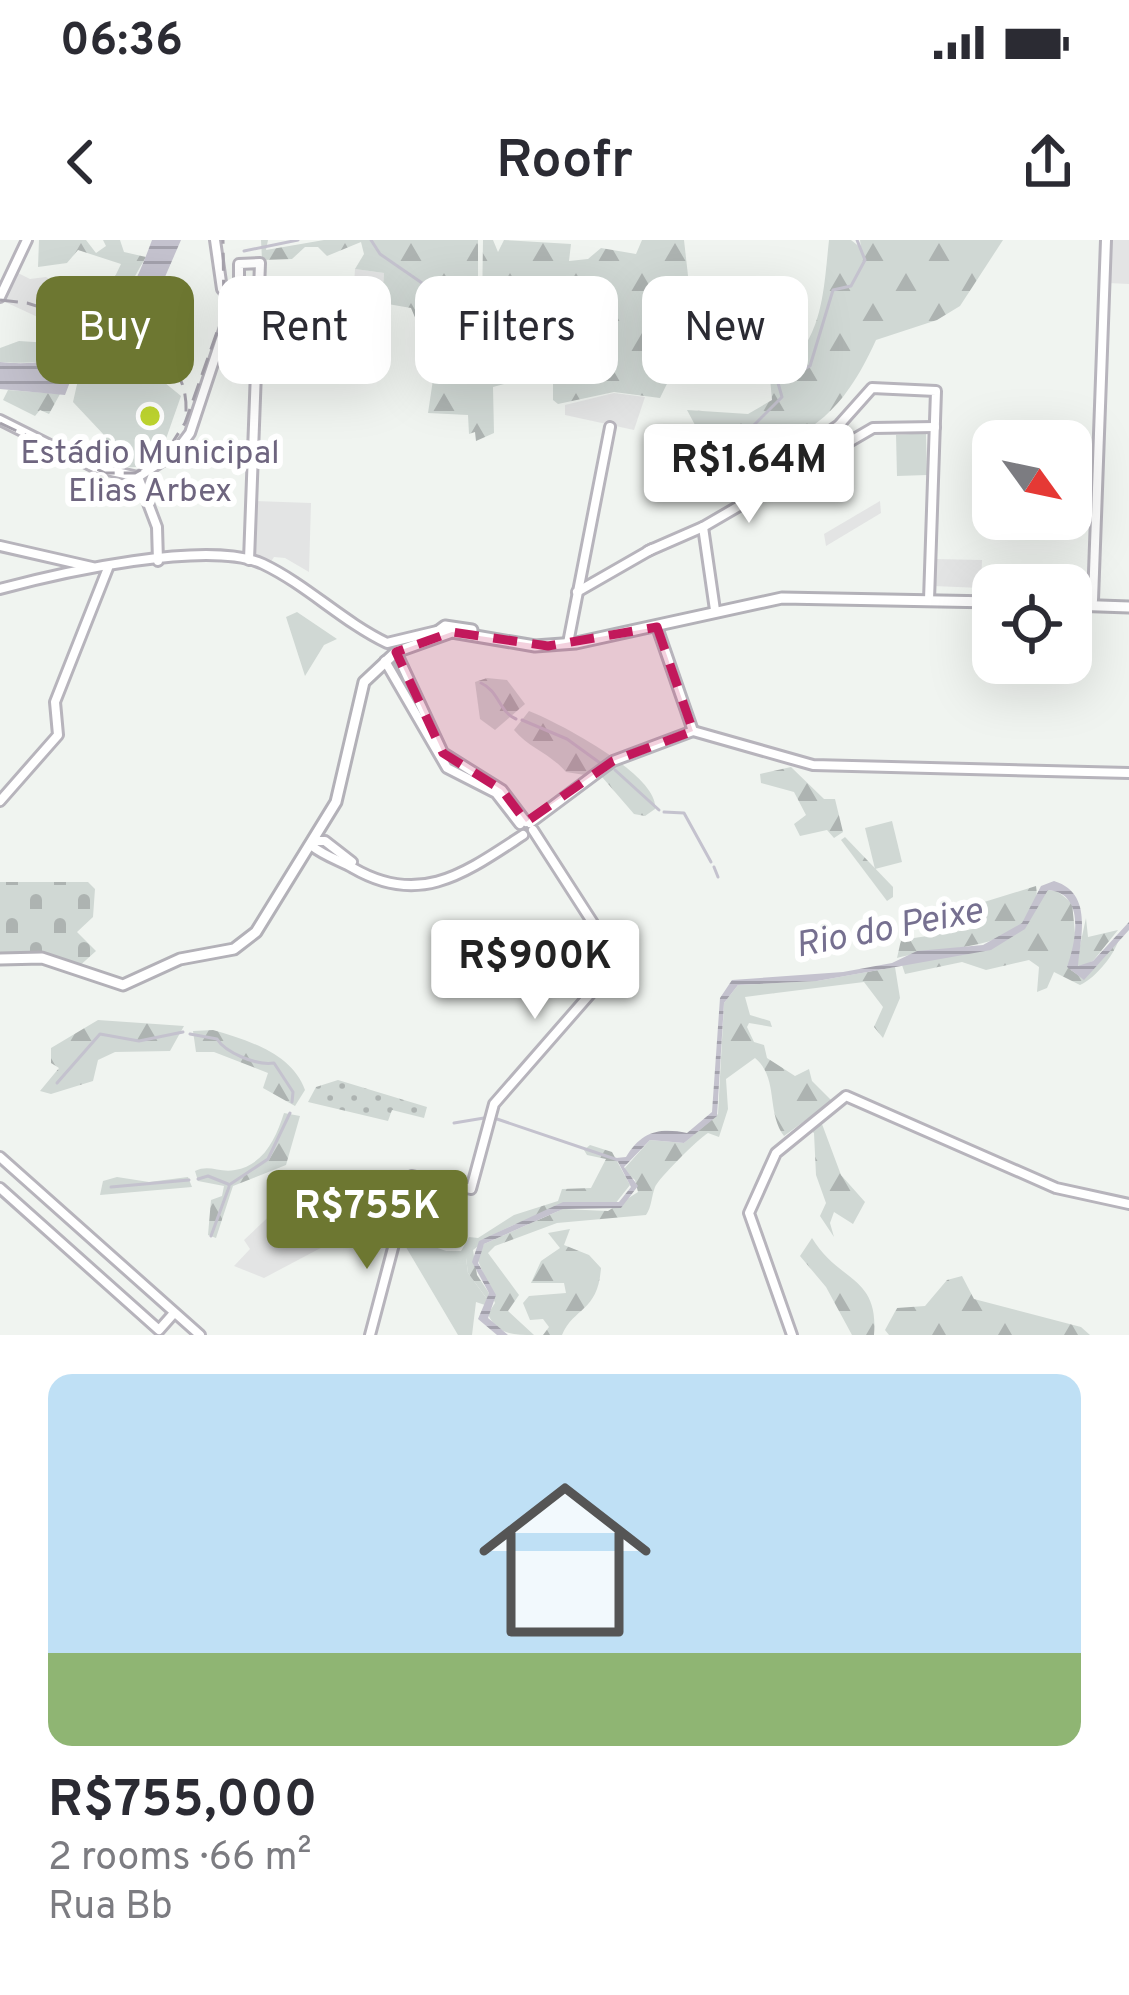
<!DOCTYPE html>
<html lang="en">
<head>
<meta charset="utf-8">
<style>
	:root { --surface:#fff; --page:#f2f2f3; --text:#2b2b33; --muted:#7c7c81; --line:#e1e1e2; --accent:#6d7731 }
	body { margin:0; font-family:Overpass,sans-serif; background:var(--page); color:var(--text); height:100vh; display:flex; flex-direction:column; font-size:45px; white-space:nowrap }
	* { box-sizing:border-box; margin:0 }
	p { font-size:39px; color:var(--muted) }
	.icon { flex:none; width:66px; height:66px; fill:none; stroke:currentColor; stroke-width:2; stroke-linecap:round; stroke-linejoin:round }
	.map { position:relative; height:1095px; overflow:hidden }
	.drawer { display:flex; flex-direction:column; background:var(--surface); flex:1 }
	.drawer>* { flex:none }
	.hud { position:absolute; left:36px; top:36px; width:1059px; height:108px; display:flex; gap:24px }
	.needle { width:78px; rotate:123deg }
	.fabs { position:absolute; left:972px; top:180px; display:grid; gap:24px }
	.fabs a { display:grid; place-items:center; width:120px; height:120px; border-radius:24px; background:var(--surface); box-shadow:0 12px 48px #0002; font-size:60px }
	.price { position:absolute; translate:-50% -102px; padding:0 27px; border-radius:12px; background:#fff; color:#222; font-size:39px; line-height:78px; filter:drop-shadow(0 3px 6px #0008) }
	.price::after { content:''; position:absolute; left:50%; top:72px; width:36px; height:27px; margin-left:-18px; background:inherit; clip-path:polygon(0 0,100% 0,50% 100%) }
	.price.current { background:var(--accent); color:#fff }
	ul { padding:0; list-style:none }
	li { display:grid; align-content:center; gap:24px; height:636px; padding:0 48px }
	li+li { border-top:3px solid var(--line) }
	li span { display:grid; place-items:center; height:372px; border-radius:24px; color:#555 }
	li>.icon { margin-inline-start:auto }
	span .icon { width:216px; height:216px; fill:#fffc; stroke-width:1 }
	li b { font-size:51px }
	.chip { padding:0 42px; border-radius:24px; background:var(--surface); box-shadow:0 12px 48px #0002; font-size:42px; line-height:108px }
	.chip.current { background:var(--accent); color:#fff }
	.status { display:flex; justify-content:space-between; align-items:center; height:84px; padding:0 60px; background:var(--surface); direction:ltr }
	.status svg { height:33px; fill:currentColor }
	header { display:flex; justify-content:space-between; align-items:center; height:156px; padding:0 48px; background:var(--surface); font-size:54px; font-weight:600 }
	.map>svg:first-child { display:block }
</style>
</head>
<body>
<div class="status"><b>06:36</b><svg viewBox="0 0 49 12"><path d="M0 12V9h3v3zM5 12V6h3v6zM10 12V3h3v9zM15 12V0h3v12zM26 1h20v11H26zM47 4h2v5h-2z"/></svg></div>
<header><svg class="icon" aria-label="back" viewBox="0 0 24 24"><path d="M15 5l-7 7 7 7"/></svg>Roofr<svg class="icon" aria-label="share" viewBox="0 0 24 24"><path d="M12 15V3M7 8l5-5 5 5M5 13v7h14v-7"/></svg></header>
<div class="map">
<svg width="1129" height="1095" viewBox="0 0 1129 1095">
	<defs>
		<pattern id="forest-firs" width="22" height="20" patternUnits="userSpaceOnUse" patternTransform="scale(3)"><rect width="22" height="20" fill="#d0d8d4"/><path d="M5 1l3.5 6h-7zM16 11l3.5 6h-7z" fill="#adb3b1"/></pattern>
		<pattern id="cemetery-stones" width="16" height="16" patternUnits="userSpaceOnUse" patternTransform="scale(3)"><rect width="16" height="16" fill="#d0d8d4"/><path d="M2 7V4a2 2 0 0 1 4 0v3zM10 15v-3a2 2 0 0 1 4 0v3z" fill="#adb3b1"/></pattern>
		<pattern id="park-dots" width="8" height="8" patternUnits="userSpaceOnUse" patternTransform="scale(3)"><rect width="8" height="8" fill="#d0d8d4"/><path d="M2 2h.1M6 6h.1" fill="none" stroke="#adb3b1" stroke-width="1.8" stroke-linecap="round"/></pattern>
		<pattern id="water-rules" width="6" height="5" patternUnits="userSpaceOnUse" patternTransform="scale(3)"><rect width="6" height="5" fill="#c4c2ce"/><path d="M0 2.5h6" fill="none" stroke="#a3a1ac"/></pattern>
	</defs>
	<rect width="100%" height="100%" fill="#f0f4f0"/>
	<g fill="#e3e4e4">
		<path d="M1109,0H1129V44L1108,43Z"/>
		<path d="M355,29L384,33L382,63L353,62Z"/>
		<path d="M16,32L30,39L46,37L68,50L100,76L102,90L57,86L1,60Z"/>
		<path d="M614,153L645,157L634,190L565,175V165Z"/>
		<path d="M255,261L311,263L309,332L285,318L274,317L270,323L253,317Z"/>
		<path d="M880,261L881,273L826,306L824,294Z"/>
		<path d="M934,319L982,320L981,348L933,346Z"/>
		<path d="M280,966L337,978L332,1002L264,1038L234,1026L250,1009L244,1000Z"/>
	</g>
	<g fill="#d0d8d4">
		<path d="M126,111L181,156L161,213L136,227L110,228L105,196L73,162L78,140L108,132Z"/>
		<path d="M926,193L927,235L897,236L896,195Z"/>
		<path d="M297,372L337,399L324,405L305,436L286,377Z"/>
		<path d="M892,581L902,622L875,629L865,588Z"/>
		<path d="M117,937L149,942L188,937L192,947L100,955L103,941Z"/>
		<path d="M403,982L416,985L415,1000L466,1018L468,1033L487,1059L485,1065L476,1062L472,1095H458L400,997Z"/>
	</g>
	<g fill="url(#forest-firs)">
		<path d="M39,0H86L96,13L106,6L103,0H120L124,12L146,17C131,41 120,69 106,92C89,121 29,125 0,122V108L19,101L50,103L61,94L57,86L102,89L100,76L68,50L109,49L121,24L78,10L67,23L38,27Z"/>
		<path d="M261,0H268L266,10L324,0H478V64L504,144L493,147L494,193L476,201L475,192L469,194L468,175L428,173L440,93L417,82L411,68L382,63L384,33L355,29L364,14L361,2L327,16L318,7H305L292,19L262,20Z"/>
		<path d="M483,0H493L498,12L504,0L571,4L569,21L588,19L601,8L636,14L642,0H684L694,89L660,158L614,152L558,164L553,160V143L539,130L502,126L482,68Z"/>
		<path d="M829,0H851L861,8L860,0H1003L960,66L937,80L876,100C830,202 790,192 706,246L689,234L695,185L687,170L748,174L772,160L770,138C823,108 823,56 829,0Z"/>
		<path d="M8,150L60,154L49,174L40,170L35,176L3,160Z"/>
		<path d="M487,438L507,440L525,464L495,490L480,479L475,442Z"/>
		<path d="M529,471C558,482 660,536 655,569L645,576L634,574L596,530L585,535L566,532C551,514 529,508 514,490Z"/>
		<path d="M791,527L824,559H835L843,592L834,598L827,590L800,596L794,584L806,575L794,552L761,543L760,534Z"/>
		<path d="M845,597L893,647V657L887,661L841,600Z"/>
		<path d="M1036,646C1047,713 929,707 897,718L901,700L973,689L984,662Z"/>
		<path d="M1047,650L1057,651L1072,663L1076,703L1071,730L1084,739L1120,695C1117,712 1096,738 1080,745L1054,732L1047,748L1037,752L1039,727L1029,720L986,730L962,722L905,734L902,725C967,712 1012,716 1047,650Z"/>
		<path d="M1086,678L1088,697L1118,690L1093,721L1080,727L1076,724Z"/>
		<path d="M895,727L900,758L883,798L874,787L883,767L864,742L745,757L750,775L770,781L772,787L749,783L747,787L754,802L764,805L767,818L795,836L809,829L812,841L832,861L784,896C766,872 779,838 755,818L726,839L728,869L719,897L708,893C698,899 658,939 655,947C651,958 652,966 646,975L557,983L495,1006L488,1013L519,1055L508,1071L534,1095C514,1095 497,1095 488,1074L495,1063L477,1018L484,1004L563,969L608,971L638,952L635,940L623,930L650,900L684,903L718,874L724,763L738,745L817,741Z"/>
		<path d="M98,780L184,786L170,811L115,812L98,820L93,841L51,854L40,851L59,828L51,823V808Z"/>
		<path d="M213,790C247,800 292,813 305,850L295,866L263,848L268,833L214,812H196L193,791Z"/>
		<path d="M284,873L300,876L286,925L233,946L216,998L208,995L211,960L222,956L224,946L198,941L195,931C209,924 219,933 235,930C264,925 276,898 284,873Z"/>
		<path d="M819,876L841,935L865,962L853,984L834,972L830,983L834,997L820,976L826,963L816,935L814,893L808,889Z"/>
		<path d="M590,905L612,912L630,945L615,964C563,967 514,976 473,1010L477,1035L489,1053L487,1059L468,1033L466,1018H449L446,1011H461L469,997L478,998L514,975L558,961L562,949L591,948L606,919L587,915L584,910Z"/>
		<path d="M570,989L564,1005L589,1015L601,1028C598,1072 574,1067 562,1095H543L549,1087L543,1079L530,1080L523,1063L529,1056L566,1053L564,1043H531L541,1021L560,1008L548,993Z"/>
		<path d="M812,998C839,1043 879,1035 874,1095H852L826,1047L800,1016Z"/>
		<path d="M962,1036L974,1059L1081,1087L1090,1095H889L885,1090L897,1068L925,1066L947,1040Z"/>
	</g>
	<path fill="url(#cemetery-stones)" d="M0,642H88L95,649L93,677L77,692L96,711L76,729L27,713L0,717Z"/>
	<path fill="url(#park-dots)" d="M338,840L427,867L424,878L392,870L388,881L308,862L316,847Z"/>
	<g fill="url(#water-rules)">
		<path d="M152,0H181L155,60L108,132L70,142L65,155L0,149V122C90,132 124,77 152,0Z"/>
		<path d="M1054,641C1094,653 1080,698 1078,726L1093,721L1129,682V690L1084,740L1067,727C1076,702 1086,653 1048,650L1025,689L991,710L817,741L738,745L724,763L717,876L684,903L650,900L624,927L638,946L621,968L563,969L484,1004L478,1023L496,1055L488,1078L508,1095H497L478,1079L489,1053L472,1022L479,1001L563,962H619L631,947L616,918L626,917C641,892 659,887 687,893L712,872L720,758L732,740L843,732L892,723L917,711L983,705L1022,683L1041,646Z"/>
	</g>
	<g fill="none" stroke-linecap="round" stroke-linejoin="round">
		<g stroke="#c4c2ce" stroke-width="3">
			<path d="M371,0L380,14L464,72"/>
			<path d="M244,11L298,0"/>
			<path d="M738,211L748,191L782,157L778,143L810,126L833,50L851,46L865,20L857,0"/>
			<path d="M481,443C499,451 499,472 516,479"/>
			<path d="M522,480L567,499L600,523"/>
			<path d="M615,530L659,570"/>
			<path d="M664,572L684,573L711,622"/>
			<path d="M714,627L718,637"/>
			<path d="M190,794L217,799C225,812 256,826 274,823L293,852L292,862"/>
			<path d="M57,843L100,794L139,801L183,792"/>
			<path d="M497,879L618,920"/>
			<path d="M454,883L484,878"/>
			<path d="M198,939L208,936L228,944"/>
			<path d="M229,945L268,919L290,873"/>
			<path d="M111,947L189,940"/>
			<path d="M211,996L229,947"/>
		</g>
		<g stroke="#b7b4bc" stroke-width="14">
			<g id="secondary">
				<path d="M215,0L222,49L237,64"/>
				<path d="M0,57L27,0"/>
				<path d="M239,64V24L260,23L249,320"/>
				<path d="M0,180L94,227L138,237"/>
				<path d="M138,237L175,213L190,193L233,63"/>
				<path d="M138,237L157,287L158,321"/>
				<path d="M774,247L786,222L839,185L872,148L936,151L929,360"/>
				<path d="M703,287L715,370"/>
				<path d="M0,306L92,327"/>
				<path d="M648,311L703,287L873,188L935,187"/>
				<path d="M0,349C59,333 208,299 263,324C307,345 343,382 387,403L437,391"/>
				<path d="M577,352L652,309"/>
				<path d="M1093,360L1106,0"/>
				<path d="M657,387L693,491"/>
				<path d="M568,403L610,187"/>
				<path d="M396,412L443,513L502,550L526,582"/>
				<path d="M385,421L447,528L496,553L520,584"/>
				<path d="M693,491L813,525L1129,533"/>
				<path d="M0,561L58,495L55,462L108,328"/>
				<path d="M530,583L613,521L693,491"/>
				<path d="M315,601H325L352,622"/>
				<path d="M312,606C323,615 340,621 353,628C420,667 465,633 523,595"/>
				<path d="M0,917L200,1095"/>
				<path d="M0,948L159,1090L174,1073"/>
				<path d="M370,1095L412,936L471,949L494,864L618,722L533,590"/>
				<path d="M792,1095L749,973L776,913L846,856L1056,948L1129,964"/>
			</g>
		</g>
		<g stroke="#b3b1b8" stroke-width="15">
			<g id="primary">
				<path d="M1071,365L1129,367"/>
				<path d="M433,395L445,386L472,390"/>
				<path d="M0,719L42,718L123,745L180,719L234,709L256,692L336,562L364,442L396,412L452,392L535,406L576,403L782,358L993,362"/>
			</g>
		</g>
		<use href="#secondary" stroke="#fff" stroke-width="8"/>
		<use href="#primary" stroke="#fff" stroke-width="9"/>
		<g stroke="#a6a2ac" stroke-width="3" stroke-dasharray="18 9" stroke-linecap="butt">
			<path d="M0,60L27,63L102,87"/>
			<path d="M132,97C166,110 188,135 186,173"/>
			<path d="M0,183L105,233H135L163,217L185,183L224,72L223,0"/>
		</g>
	</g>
	<path fill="#c2185b" fill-opacity="0.2" stroke="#c2185b" stroke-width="9" stroke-dasharray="24 15" stroke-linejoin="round" d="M657,387L693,491L613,521L526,582L502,550L443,513L396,412L452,392L548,406Z"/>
	<circle fill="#bed52f" stroke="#fff" stroke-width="4.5" cx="150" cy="176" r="12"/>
	<g text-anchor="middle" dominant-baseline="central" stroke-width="12" stroke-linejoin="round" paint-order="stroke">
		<g font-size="33" fill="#6e657f" stroke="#fff">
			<text x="150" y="215">Estádio Municipal<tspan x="150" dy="38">Elias Arbex</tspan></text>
		</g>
		<g font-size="36" font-style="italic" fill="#767090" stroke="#fff">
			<text transform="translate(889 690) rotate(-11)">Rio do Peixe</text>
		</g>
	</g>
</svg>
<div class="fabs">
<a><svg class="needle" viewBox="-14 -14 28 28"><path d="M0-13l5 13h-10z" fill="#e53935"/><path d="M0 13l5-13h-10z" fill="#7c7c81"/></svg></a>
<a><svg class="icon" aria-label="locate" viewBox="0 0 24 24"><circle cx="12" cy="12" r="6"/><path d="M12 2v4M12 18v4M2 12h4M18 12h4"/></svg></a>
</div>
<b class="price" style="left:749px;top:286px">R$1.64M</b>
<b class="price" style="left:535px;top:782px">R$900K</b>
<b class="price current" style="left:367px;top:1032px">R$755K</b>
<div class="hud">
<a class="chip current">Buy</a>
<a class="chip">Rent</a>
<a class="chip">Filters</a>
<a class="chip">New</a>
</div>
</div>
<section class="drawer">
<ul>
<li><span style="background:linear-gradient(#bfe0f5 75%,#8fb573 0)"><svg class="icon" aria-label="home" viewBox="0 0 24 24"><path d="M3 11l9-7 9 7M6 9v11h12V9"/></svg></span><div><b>R$755,000</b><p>2 rooms · 66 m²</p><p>Rua Bb</p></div></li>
</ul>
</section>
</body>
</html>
